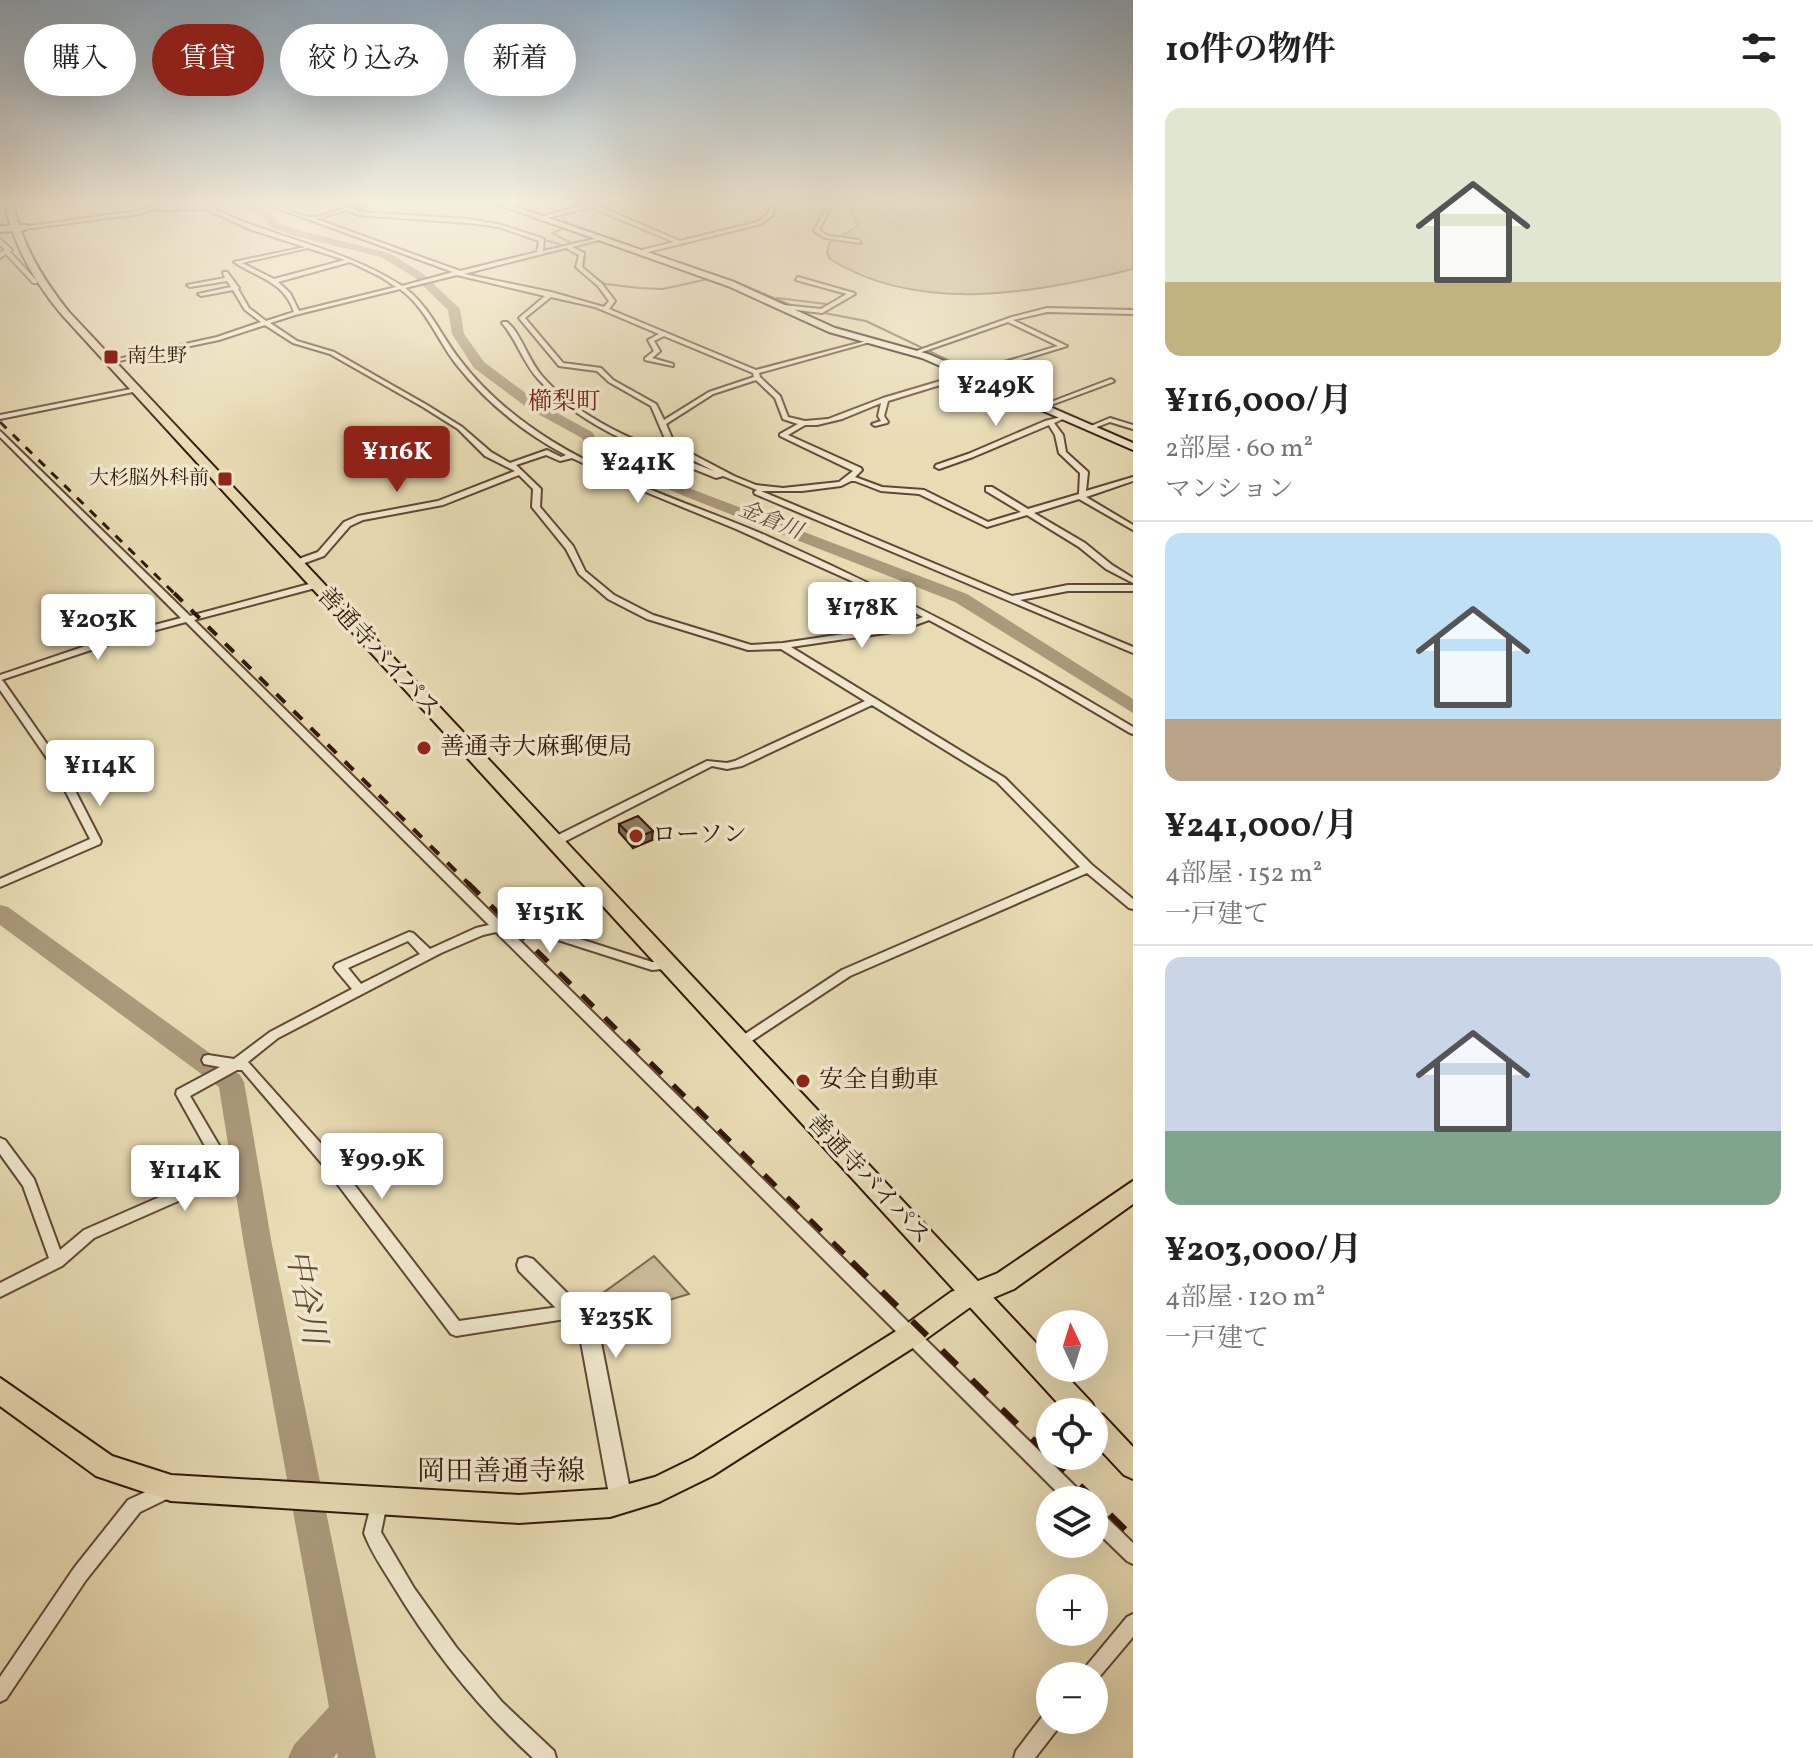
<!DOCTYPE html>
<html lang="ja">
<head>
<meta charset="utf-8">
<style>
	:root { --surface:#fff; --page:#f2f2f2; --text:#222; --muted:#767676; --line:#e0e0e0; --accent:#8f2418 }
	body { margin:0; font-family:Vollkorn,"Noto Serif JP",serif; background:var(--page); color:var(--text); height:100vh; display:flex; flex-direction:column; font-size:30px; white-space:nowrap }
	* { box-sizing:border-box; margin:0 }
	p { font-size:26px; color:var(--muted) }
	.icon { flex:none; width:44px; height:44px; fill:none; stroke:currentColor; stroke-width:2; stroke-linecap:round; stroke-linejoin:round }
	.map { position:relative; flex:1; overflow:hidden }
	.sheet { display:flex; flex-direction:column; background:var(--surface); width:680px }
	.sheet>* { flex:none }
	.banner { position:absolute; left:24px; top:24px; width:760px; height:72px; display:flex; gap:16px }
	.needle { width:52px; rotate:356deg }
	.fabs { position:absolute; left:1036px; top:1310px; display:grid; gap:16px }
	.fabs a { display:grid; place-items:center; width:72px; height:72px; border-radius:50%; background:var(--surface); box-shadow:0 8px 32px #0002; font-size:40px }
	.price { position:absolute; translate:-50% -68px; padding:0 18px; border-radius:8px; background:#fff; color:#222; font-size:26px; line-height:52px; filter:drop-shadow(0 2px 4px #0008) }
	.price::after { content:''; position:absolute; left:50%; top:48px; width:24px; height:18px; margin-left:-12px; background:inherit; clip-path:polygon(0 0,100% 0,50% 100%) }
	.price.active { background:var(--accent); color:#fff }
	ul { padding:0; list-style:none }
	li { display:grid; align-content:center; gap:16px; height:424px; padding:0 32px }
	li+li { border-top:2px solid var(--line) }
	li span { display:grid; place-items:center; height:248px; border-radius:16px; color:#555 }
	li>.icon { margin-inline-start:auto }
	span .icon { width:144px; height:144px; fill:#fffc; stroke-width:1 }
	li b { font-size:34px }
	h2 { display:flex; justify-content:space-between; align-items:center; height:96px; padding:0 32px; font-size:34px }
	.tag { padding:0 28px; border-radius:36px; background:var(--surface); box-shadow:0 8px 32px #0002; font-size:28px; line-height:72px }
	.tag.active { background:var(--accent); color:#fff }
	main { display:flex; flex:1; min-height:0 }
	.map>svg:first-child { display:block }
</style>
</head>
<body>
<main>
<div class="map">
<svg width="1133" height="1758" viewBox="0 0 1133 1758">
	<rect width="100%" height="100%" fill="#e8dcb4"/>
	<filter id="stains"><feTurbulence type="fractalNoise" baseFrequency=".0025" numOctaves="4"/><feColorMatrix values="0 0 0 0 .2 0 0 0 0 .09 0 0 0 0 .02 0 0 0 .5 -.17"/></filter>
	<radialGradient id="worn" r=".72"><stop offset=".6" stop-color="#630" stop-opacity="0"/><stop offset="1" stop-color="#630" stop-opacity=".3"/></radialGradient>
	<g fill="#c9ba97" stroke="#7e6851" stroke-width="2">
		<path d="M852,204H1133V269C1037,293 919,315 830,259L827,253L829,243L858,226L850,208Z"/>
		<path d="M654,1256L689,1294L599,1321L585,1306Z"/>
	</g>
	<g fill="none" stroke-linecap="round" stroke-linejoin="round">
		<g stroke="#7a654e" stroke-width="2">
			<path d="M341,204L373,213"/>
			<path d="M542,204L558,212L569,224"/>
			<path d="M434,217L453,218"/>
			<path d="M486,222L585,252L583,269L605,284L639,288L663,289L708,279"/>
			<path d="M565,228L552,233L577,246"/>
			<path d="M734,281L795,307"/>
			<path d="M777,298L826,304"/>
			<path d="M819,312L866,321L977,374"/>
		</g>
		<g stroke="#7a654e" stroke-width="3">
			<path d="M973,372L1061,412"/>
			<path d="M1084,422L1133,443"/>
		</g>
		<g fill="#aa997b" fill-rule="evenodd">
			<path d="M227,204H242L270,212L278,223L302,231L389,253L422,273L460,309L464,334L484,362L539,403L592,432L604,450L694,490L967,594L1133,699V713L955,602L684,496L594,456L582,438L529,409L474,368L452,334L448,310L414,277L381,257L295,236L270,227L262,216Z"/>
			<path d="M0,905L8,907L240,1075L244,1082L272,1245L376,1758H338L337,1753L333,1758H288L294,1745L329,1707L244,1245L219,1087L0,925Z"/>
		</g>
		<g stroke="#604835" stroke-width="4">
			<g id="minor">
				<path d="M199,204H205C268,238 341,246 402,286L453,272L266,204C281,204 294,215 309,217C324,219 348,204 365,204L352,209L359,212L468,219L502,225L544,239L543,251L603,237V239L572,247L584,253L582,267L602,284L615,301L609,309L756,370L870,340V342L759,373L760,377L780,396L788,417L805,421L828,419L883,398L1058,346L1008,322L916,354L911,353L1012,317L1047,308L1133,310V314L1047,312L1013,320L1067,346L888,401L884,416L888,422L887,423L875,426L872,424L881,421L878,416L881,403L842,419L817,425H805L788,435L861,468L862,470L855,477L882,487L924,490L988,522L1021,512L986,491V487H992L1028,509L1079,494L1080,473L1059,453L1055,435L1049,425L973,457L939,469L935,467L936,465L968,454L1045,421L1065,416V418L1054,423L1063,435L1066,452L1088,472L1086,491L1133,477V481L1086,497L1133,525V530L1079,499L1034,513L1085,543L1112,565L1133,578V583L1106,569L1079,547L1027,515L987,527L919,494L881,491L855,481H851L841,486L802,491H761L1012,596L1068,585H1133V591H1068L1020,600L1133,647V653L755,494L754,492L757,490L723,476L716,478C655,453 585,431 539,380C523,363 517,340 502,323L503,322H507L513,328C524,343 530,362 542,376C585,426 654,448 714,471L669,448L651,406L609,382L597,371L559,366L519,318L545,296L457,275L405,288C430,307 441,336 460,360C484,392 517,419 550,440C617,482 695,505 767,536C893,592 1015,656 1133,727V734L1130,733L1040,680L929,620L899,631L791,647L1005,778L1092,865L1133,899V909L1129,908L1087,873L850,976L744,1046L740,1048L736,1046L734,1043L736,1040L842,970L1080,867L997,782L872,705L742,766L727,769L712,766L558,845H550L549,842L550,839L707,761L727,763L735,761L865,701L781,649L748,650L647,619L608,599L579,574L566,549L532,507L533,489L519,475L443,505L363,520L350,526L324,556L299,565H293V561L318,552L344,522L358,516L438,501L515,471L485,456L458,429L423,407L330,354L293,343L265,325L219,340L109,363V361L217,337L261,322L245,310L233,290L201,296L198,294L231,287L227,281L190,287L187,285L225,278L223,272H227L239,288L238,289L249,308L266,321L294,312C284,281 258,278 234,262L305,247L249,229L206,209L162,210L155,209L139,214L25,229L22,227L138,211C158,204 180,207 201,206ZM347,210L358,215L468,223L499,227L539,241L537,252L460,271L316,219ZM308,248L345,260L274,279L242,263ZM566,248L579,255L576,267L598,286L609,301L604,307L551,292L464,274ZM350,262L381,277L396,287L299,311L290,293L278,282ZM400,289C426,308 437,339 456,364C485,401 524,433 566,455L561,457L547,450L510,463L491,452L462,427L427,405L334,352L297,341L270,323L295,315ZM551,297L595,307L659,334L648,340L654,351L645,358V360L673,366V364L652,358L660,351L654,341L664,336L753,373L754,377L709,392L664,420L656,404L613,380L601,368L563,363L525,318ZM756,380L775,398L783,419L798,424L780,434V436L853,471L839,482L783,488L756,485L734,476L675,445L666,424L713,394ZM546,455L560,461L572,458L636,488L736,529L856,583L923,617L897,626L783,643L751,645L653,615L614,595L585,571L573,546L540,507L541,489L516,465Z"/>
				<path d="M585,204H594L680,241L757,222L768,214L772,204H776L772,216L761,224L640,254L638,251L674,242L590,207L540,220L537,218L585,205Z"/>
				<path d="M828,204H832L819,230L828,236L859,240L861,243L825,238L814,231Z"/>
				<path d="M6,252H10L37,281V283H33L6,254Z"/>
				<path d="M798,277L854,293L855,294L822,313L781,308L780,307L783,305L821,309L847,294L796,280Z"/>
				<path d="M1111,379L1114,381L1113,382L1043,408L1038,407Z"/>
				<path d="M136,388L138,389V391L0,419V415Z"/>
				<path d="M1110,418L1133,425V429L1110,422L1089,430L1086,428Z"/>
				<path d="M0,431L190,616L313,583H319V587L194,620L501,922L536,925L652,962H672L674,965L672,968L652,970L536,933L510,931L1083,1494L1085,1500H1065L496,932L483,935L441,953L278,1038L248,1062L333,1157L459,1321L573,1305L578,1307L580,1312L578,1317L456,1336L451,1334L323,1165L242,1070H237L190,1096L233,1169L235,1173L233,1177L94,1238L62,1266L0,1297V1283L49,1258L23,1186L0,1154V1138L5,1140L34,1179L60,1250L84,1230L219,1171L176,1094L177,1090L220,1067L204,1064L202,1060L204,1056L208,1055L234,1059L270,1032L352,989L336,970L334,967L336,964L409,932L413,933L430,949L476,928L489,925L186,622L130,637L1,680L3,681L63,767L101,841L100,844L0,887V879L90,839L53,767L0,690V675L124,633L181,618L0,437ZM408,941L420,954L361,984L348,968Z"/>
				<path d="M167,1482L173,1484L175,1490L173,1496L140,1512L86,1580L6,1699L0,1702V1677L74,1568L128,1500Z"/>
				<path d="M379,1495L385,1497L387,1503L381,1532L414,1588L456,1647L502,1702L554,1751L556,1758H533C478,1708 432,1650 394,1587C383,1569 371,1552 364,1533L373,1497Z"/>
				<path d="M1094,1509L1100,1511L1133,1543V1564L1127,1561L1094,1529Z"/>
				<path d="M1133,1614V1637L1095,1682L1094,1683V1676H1080L1083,1670L1127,1617Z"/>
				<path d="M1050,1712V1720H1061L1059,1727L1035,1758H1014L1016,1751L1045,1713Z"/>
			</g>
		</g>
		<g stroke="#604835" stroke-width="4">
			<g id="tertiary">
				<path d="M0,239L12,250L0,258V253L5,250L0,245Z"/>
				<path d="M526,1257L533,1259L595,1321L598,1327L632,1500L628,1507L621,1511L614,1507L610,1500L579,1331L519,1271L517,1265L519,1259Z"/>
			</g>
		</g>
		<g stroke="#32160b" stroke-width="4">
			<path id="secondary" d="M497,204H508L734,282L835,328L928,354L1133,443V450L922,358L829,332L728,286Z"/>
		</g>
		<g stroke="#32160b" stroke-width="4">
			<g id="primary">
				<path d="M28,225L25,230L0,232V226Z"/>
				<path d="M1133,1181V1204L1014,1289L969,1308L919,1344L712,1476L659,1502L610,1517L519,1523L171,1501L96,1476L0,1406V1378L112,1456L171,1475L519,1495L610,1489L655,1477L694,1458L901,1328L951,1292L998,1273Z"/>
			</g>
		</g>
		<g stroke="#32160b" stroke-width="4">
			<path id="trunk" d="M5,204H13C22,245 43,280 69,312L1050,1358V1368H1059L1092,1403L1096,1412L1103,1415L1133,1447V1479L1124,1475L1094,1443V1412H1066L63,316C35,283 14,247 5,204Z"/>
		</g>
		<use href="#minor" fill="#f0e8ce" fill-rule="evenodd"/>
		<use href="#tertiary" fill="#f0e8ce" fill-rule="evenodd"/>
		<use href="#secondary" fill="#f0e8ce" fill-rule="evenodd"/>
		<use href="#primary" fill="#e8dcb4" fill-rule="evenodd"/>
		<use href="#trunk" fill="#e8dcb4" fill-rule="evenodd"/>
		<path stroke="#32160b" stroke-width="3" stroke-dasharray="9 9" stroke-linecap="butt" d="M0,422L176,595"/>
		<path stroke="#32160b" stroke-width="4" stroke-dasharray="12 12" stroke-linecap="butt" d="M174,593L470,885"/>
		<path stroke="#32160b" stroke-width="5" stroke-dasharray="16 16" stroke-linecap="butt" d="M468,883L855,1264"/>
		<g stroke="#32160b" stroke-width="6" stroke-dasharray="21 21" stroke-linecap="butt">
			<path d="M852,1262L1050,1456"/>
			<path d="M1050,1456L1133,1537"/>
		</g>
	</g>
	<path fill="#7d6c55" stroke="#32160b" stroke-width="2" d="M619,824L652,840L633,848L619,832Z"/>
	<path fill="#665845" stroke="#32160b" stroke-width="2" d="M653,831L652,840L633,848L634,839Z"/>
	<path fill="#917d63" stroke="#32160b" stroke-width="2" d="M638,816L653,831L634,839L619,824Z"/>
	<linearGradient id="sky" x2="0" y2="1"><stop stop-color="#8fa9bc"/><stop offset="0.45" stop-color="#f5efdd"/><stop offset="1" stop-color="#f5efdd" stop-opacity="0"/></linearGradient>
	<rect width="1133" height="450" fill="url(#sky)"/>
	<g fill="#8f2418" stroke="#f0e8ce" stroke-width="3">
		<rect x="103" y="349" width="16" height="16" rx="4"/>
		<rect x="217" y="471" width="16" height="16" rx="4"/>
		<circle cx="424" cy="748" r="8"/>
		<circle cx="636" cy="836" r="8"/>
		<circle cx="803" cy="1081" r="8"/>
	</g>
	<g text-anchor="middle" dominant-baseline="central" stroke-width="7" stroke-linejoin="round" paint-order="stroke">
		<g font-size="20" fill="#32160b" stroke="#f0e8ce" text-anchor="start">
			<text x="127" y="357">南生野</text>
			<text x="209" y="479" text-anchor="end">大杉脳外科前</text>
		</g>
		<g font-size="22" font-style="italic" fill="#624a38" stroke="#f0e8ce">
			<text transform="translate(770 521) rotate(22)">金倉川</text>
		</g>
		<g font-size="24" fill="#7a1f14" stroke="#f0e8ce">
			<text x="564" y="403">櫛梨町</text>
		</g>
		<g font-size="24" fill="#32160b" stroke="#f0e8ce">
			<text transform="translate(378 653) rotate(47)">善通寺バイパス</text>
			<text transform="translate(868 1180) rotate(47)">善通寺バイパス</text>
		</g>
		<g font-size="24" fill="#32160b" stroke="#f0e8ce" text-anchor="start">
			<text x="440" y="748">善通寺大麻郵便局</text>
			<text x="652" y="836">ローソン</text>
			<text x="819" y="1081">安全自動車</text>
		</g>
		<g font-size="28" fill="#32160b" stroke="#f0e8ce">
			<text x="501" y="1472">岡田善通寺線</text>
		</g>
		<g font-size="32" font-style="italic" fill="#624a38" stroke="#f0e8ce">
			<text transform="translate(304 1297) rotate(79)">中谷川</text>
		</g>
	</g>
	<rect width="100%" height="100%" filter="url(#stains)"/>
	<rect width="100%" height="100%" fill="url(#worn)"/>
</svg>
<div class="fabs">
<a><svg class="needle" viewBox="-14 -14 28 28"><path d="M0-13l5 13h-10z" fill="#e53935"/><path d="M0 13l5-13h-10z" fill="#767676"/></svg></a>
<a><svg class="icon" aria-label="locate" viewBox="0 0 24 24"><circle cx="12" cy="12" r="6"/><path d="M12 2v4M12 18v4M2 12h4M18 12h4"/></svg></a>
<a><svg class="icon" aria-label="layers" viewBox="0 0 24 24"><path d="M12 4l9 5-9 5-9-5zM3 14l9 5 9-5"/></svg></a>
<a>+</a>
<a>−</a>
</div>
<b class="price" style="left:996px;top:428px">¥249K</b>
<b class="price active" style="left:397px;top:494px">¥116K</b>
<b class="price" style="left:638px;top:505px">¥241K</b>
<b class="price" style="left:862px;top:650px">¥178K</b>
<b class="price" style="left:98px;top:662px">¥203K</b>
<b class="price" style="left:100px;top:808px">¥114K</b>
<b class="price" style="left:550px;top:955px">¥151K</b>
<b class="price" style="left:382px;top:1201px">¥99.9K</b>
<b class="price" style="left:185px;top:1213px">¥114K</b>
<b class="price" style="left:616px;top:1360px">¥235K</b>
<div class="banner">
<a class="tag">購入</a>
<a class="tag active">賃貸</a>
<a class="tag">絞り込み</a>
<a class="tag">新着</a>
</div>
</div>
<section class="sheet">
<h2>10件の物件<svg class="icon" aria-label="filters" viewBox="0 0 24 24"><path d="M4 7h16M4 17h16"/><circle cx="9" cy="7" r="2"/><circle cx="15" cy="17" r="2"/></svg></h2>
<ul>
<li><span style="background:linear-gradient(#dfe7d0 70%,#c2b280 0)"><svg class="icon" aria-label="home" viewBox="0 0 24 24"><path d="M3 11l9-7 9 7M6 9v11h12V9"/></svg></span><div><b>¥116,000/月</b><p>2部屋 · 60 m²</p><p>マンション</p></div></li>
<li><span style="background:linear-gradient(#bfe0f5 75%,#b9a48a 0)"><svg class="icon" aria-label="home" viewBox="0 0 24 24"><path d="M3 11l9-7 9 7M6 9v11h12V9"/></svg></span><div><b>¥241,000/月</b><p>4部屋 · 152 m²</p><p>一戸建て</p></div></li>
<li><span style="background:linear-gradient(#c9d6e8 70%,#7fa58c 0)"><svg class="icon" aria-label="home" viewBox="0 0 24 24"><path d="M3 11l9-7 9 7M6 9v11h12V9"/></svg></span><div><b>¥203,000/月</b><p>4部屋 · 120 m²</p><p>一戸建て</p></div></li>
</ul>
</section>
</main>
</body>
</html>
